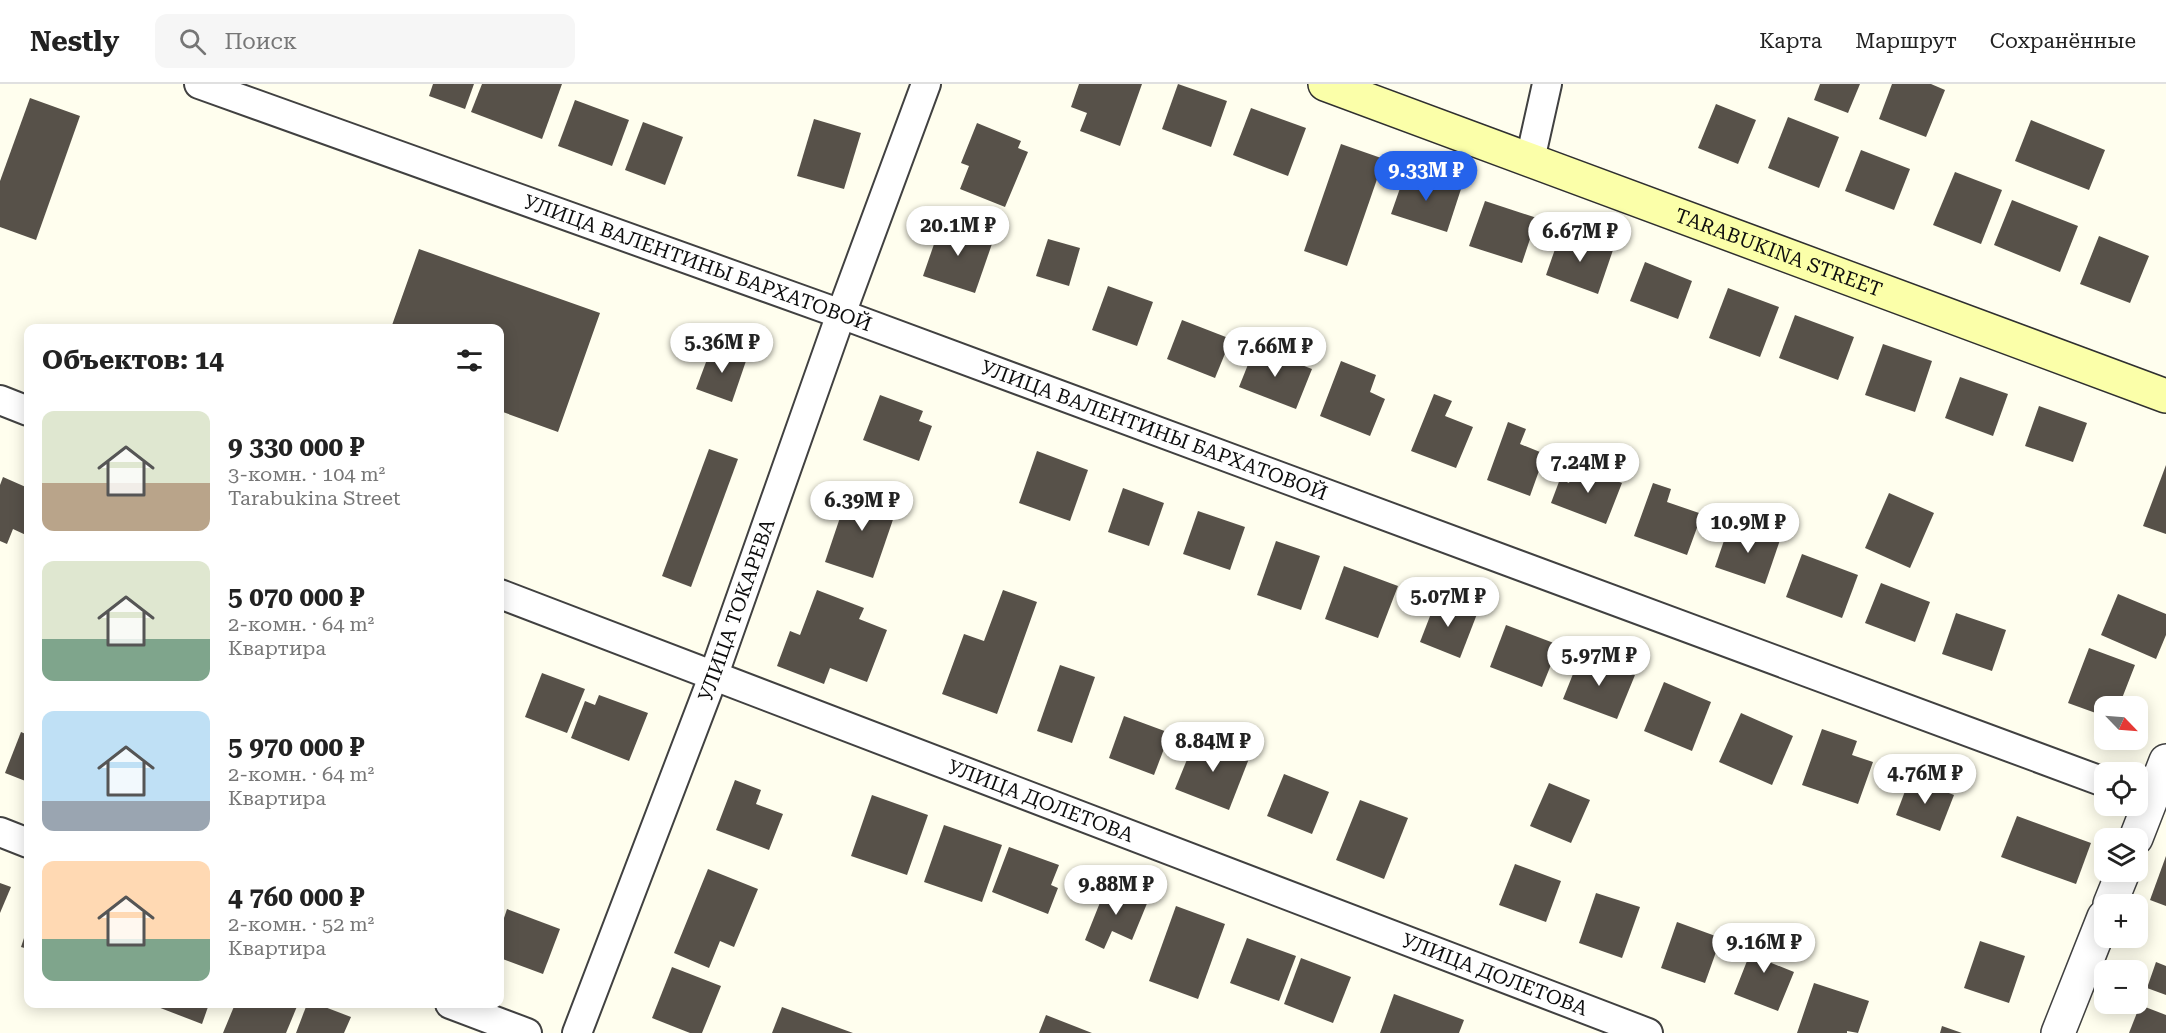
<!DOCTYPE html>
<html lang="ru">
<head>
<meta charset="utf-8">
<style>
	:root { --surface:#fff; --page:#f6f6f6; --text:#222; --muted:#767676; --line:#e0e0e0; --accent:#2563eb }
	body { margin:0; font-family:"Roboto Serif",serif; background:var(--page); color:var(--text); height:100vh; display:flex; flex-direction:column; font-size:22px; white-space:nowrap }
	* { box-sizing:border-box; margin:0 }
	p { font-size:20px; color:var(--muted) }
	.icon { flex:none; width:33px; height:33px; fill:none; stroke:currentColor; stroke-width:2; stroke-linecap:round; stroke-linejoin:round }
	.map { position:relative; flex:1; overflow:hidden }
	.side { position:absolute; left:24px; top:240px; width:480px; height:684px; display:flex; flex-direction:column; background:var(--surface); border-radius:12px; box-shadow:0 3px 15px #0003 }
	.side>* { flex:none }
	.needle { width:39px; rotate:115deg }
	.buttons { position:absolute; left:2094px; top:612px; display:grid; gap:12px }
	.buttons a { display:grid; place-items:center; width:54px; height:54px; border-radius:12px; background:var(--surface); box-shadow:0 3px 15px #0003; font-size:30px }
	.price { position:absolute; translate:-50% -51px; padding:0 14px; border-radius:21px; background:#fff; color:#222; font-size:20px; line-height:39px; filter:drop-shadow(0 2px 3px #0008) }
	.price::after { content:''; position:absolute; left:50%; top:36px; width:18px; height:14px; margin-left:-9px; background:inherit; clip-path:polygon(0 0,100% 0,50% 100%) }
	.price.active { background:var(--accent); color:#fff }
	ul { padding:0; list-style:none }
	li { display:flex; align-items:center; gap:18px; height:150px; padding:0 18px }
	li span { display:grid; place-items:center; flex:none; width:168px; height:120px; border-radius:12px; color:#555 }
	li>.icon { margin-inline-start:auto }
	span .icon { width:72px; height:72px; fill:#fffc; stroke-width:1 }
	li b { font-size:26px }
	h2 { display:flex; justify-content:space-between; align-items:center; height:72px; padding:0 18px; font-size:26px }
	header { display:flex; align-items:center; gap:36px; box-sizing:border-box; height:84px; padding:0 30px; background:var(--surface); border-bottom:2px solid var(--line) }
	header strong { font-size:28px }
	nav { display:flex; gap:33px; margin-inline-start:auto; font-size:21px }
	.search { width:420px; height:54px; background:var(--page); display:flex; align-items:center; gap:15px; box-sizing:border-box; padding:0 21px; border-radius:12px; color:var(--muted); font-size:22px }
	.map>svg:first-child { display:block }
</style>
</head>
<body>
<header>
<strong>Nestly</strong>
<div class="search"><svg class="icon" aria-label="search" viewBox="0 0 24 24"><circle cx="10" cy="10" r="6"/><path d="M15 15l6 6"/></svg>Поиск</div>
<nav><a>Карта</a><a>Маршрут</a><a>Сохранённые</a></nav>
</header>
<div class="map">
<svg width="2166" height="949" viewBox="0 0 2166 949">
	<rect width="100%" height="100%" fill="#fffeee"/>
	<g fill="#575149">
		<path d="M433,0H474L465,25L429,12Z"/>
		<path d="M482,0H562L542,55L471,28Z"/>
		<path d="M1079,0H1142L1120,62L1080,47L1087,29L1071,23Z"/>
		<path d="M1178,0L1227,17L1211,63L1162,45Z"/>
		<path d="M1820,0H1860L1848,29L1814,16Z"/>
		<path d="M1892,0H1931L1945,6L1926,53L1879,35Z"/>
		<path d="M30,14L80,32L36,156L0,143V97Z"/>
		<path d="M575,16L629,36L612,82L558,62Z"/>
		<path d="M1716,20L1756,36L1738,80L1698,64Z"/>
		<path d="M1251,24L1306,44L1288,92L1233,71Z"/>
		<path d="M1788,33L1839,53L1819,104L1768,84Z"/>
		<path d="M814,35L861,49L844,105L797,92Z"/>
		<path d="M2031,36L2105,66L2089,106L2015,77Z"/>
		<path d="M643,38L683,53L665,101L625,86Z"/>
		<path d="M977,39L1021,57L1018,64L1028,68L1005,123L960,105L969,82L961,79Z"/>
		<path d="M1341,60L1384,75L1347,182L1304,167Z"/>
		<path d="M1861,66L1910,85L1894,126L1845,107Z"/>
		<path d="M1406,87L1461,105L1447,148L1391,130Z"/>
		<path d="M1955,88L2002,106L1981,160L1933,141Z"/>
		<path d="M2012,116L2078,142L2060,188L1994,161Z"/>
		<path d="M1485,117L1537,134L1522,179L1469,162Z"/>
		<path d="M942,137L994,154L975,209L923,192Z"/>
		<path d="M1561,148L1613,166L1598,210L1546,191Z"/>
		<path d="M2099,152L2149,172L2130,219L2080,200Z"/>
		<path d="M1048,155L1080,164L1069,202L1036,192Z"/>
		<path d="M419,165L600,229L558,348L500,327V244H391Z"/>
		<path d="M1645,178L1692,197L1678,235L1630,217Z"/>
		<path d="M1108,202L1153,218L1137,262L1092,246Z"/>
		<path d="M1728,204L1779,223L1760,273L1709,254Z"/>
		<path d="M1795,231L1854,253L1838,296L1779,274Z"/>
		<path d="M1182,236L1231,255L1215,294L1167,275Z"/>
		<path d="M1883,260L1932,277L1915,328L1865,311Z"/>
		<path d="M712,262L747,274L732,318L696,305Z"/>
		<path d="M1255,263L1312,285L1296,325L1239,303Z"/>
		<path d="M1341,277L1376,291L1370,308L1385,315L1370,352L1320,332Z"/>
		<path d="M1960,293L2008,310L1993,352L1945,334Z"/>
		<path d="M1434,310L1452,317L1445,332L1473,343L1456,384L1411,367Z"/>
		<path d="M880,311L923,327L919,337L932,342L919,377L863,356Z"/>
		<path d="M2039,322L2087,339L2073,378L2025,362Z"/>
		<path d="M1508,338L1526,345L1520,360L1545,370L1530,412L1487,396Z"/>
		<path d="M709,365L738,375L691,503L662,492Z"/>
		<path d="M1037,367L1088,386L1070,437L1019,419Z"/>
		<path d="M1575,381L1622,399L1606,440L1551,419L1560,395L1569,399Z"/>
		<path d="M2166,381V450L2143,442Z"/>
		<path d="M3,393L28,404V452L13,445L7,460L0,457V401Z"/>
		<path d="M1653,399L1671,405L1667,418L1702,430L1687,471L1634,452Z"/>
		<path d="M851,401L899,418L873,494L825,478Z"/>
		<path d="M1123,404L1164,419L1149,462L1108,448Z"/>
		<path d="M1889,409L1934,429L1910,484L1865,464Z"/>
		<path d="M1198,427L1245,443L1230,486L1183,470Z"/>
		<path d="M1730,439L1780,456L1765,500L1715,483Z"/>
		<path d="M1276,457L1320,472L1301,526L1257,511Z"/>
		<path d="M1802,470L1858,491L1842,534L1786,513Z"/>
		<path d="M1344,482L1398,502L1378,554L1325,535Z"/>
		<path d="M1881,499L1930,518L1915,558L1865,539Z"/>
		<path d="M817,506L864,524L859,535L887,546L867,598L830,584L824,600L777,582L790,547L800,551Z"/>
		<path d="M1003,506L1037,518L997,630L942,610L964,550L984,557Z"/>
		<path d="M2118,510L2166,530V551L2156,575L2101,551Z"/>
		<path d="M1437,514L1477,530L1460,574L1420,558Z"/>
		<path d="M1956,529L2006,546L1992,587L1942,570Z"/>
		<path d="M1506,541L1559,561L1542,603L1490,583Z"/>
		<path d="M2089,564L2135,581L2119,622H2104V632L2068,619Z"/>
		<path d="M1581,570L1635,591L1617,635L1563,615Z"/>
		<path d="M1060,581L1095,593L1072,659L1037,647Z"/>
		<path d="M542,589L585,605L567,649L525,633Z"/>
		<path d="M1664,598L1711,618L1692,667L1644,647Z"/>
		<path d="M599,611L648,629L629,677L571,654L585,617L595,621Z"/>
		<path d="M1741,629L1793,652L1772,701L1719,678Z"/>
		<path d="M1124,632L1170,649L1154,691L1109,674Z"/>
		<path d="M1822,645L1857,657L1852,671L1873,678L1858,720L1802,701Z"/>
		<path d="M21,648L28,651V698L5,689Z"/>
		<path d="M1197,651L1250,672L1229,726L1175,705Z"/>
		<path d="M1284,690L1329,708L1312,750L1267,732Z"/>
		<path d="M1910,694L1954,711L1940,747L1896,731Z"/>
		<path d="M735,696L761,706L756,720L783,730L769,766L716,746Z"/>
		<path d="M1549,699L1590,716L1571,759L1530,742Z"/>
		<path d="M872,711L928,731L907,791L851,772Z"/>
		<path d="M1360,716L1408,734L1384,795L1336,776Z"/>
		<path d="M2017,732L2091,759L2076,800L2001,773Z"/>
		<path d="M944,741L1002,761L982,818L924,798Z"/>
		<path d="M1009,763L1059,781L1051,801L1058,804L1048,830L992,808Z"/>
		<path d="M2166,772V822L2150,816Z"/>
		<path d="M1515,780L1561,797L1546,838L1499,821Z"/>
		<path d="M708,785L758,805L734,863L720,857L709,884L674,869Z"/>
		<path d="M0,799L11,803L0,829Z"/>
		<path d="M1107,801L1148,817L1132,856L1112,847L1104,865L1085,856Z"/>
		<path d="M1596,809L1640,823L1622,874L1579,859Z"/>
		<path d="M1176,822L1225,840L1198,915L1149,897Z"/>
		<path d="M507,825L560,845L543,890L500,874V846Z"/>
		<path d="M1677,838L1721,854L1705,899L1661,884Z"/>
		<path d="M28,842V865L21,863Z"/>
		<path d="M1760,844L1779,852L1769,878L1794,888L1778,927L1734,910Z"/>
		<path d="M1247,854L1296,872L1279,917L1230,899Z"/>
		<path d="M1980,857L2025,872L2009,919L1964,904Z"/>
		<path d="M1301,874L1351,893L1333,939L1284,920Z"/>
		<path d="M2156,878L2166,882V911L2147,904Z"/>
		<path d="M672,883L721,902L702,949H690L652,934Z"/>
		<path d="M1814,899L1869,917L1858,949L1847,947V949H1797Z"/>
		<path d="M1394,910L1464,936L1459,949H1380Z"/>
		<path d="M150,920H209L202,940Z"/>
		<path d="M235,920H298L286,949H223Z"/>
		<path d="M307,920H317L351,933L344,949H296Z"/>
		<path d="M2140,921L2166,931V949H2129Z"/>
		<path d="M782,923L853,949H772Z"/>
		<path d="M1046,931L1092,949H1039Z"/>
		<path d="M1942,942L1962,949H1940Z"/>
	</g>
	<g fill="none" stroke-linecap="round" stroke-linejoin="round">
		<g stroke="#414141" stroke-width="32">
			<g id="minor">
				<path id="s1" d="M199,0L841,230L2104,698"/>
				<path d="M1530,76L1547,0"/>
				<path d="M0,316L28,327"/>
				<path id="s2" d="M500,510L1648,949"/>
				<path d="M0,748L28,759"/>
				<path d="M450,920L527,949"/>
				<path id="s3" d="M577,949L713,593L841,230L926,0"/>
			</g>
		</g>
		<g stroke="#414141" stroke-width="36">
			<g id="tertiary">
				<path d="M2136,754L2166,677"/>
				<path d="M2110,820L2123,788"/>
				<path d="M2058,949L2104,833"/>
			</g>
		</g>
		<g stroke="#303030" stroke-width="36">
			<g id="secondary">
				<path id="s4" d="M1325,0L2166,312"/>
			</g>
		</g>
		<use href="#minor" stroke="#fff" stroke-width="28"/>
		<use href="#tertiary" stroke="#fff" stroke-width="33"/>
		<use href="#secondary" stroke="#fbffa9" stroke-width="33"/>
	</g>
	<g text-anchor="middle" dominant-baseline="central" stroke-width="6" stroke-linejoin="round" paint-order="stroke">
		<g font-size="20" fill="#0e0e0e" stroke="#fff">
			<text stroke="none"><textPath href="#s4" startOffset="484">TARABUKINA STREET</textPath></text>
			<text stroke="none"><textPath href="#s1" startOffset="530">УЛИЦА ВАЛЕНТИНЫ БАРХАТОВОЙ</textPath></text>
			<text stroke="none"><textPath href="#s1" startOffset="1016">УЛИЦА ВАЛЕНТИНЫ БАРХАТОВОЙ</textPath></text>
			<text stroke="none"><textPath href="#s3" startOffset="452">УЛИЦА ТОКАРЕВА</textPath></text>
			<text stroke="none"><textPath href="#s2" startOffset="579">УЛИЦА ДОЛЕТОВА</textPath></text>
			<text stroke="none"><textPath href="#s2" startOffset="1065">УЛИЦА ДОЛЕТОВА</textPath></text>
		</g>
	</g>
</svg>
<div class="buttons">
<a><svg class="needle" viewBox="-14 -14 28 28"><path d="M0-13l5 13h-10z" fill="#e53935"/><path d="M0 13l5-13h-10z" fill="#767676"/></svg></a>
<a><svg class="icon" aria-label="locate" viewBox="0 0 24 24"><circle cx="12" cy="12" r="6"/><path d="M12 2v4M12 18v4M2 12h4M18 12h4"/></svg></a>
<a><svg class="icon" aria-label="layers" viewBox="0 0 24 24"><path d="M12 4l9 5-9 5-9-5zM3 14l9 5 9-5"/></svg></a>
<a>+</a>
<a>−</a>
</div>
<b class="price active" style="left:1426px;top:118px">9.33M ₽</b>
<b class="price" style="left:958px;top:173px">20.1M ₽</b>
<b class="price" style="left:1580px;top:179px">6.67M ₽</b>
<b class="price" style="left:722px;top:290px">5.36M ₽</b>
<b class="price" style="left:1275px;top:294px">7.66M ₽</b>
<b class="price" style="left:1588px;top:410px">7.24M ₽</b>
<b class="price" style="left:862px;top:448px">6.39M ₽</b>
<b class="price" style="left:1748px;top:470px">10.9M ₽</b>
<b class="price" style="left:1448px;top:544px">5.07M ₽</b>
<b class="price" style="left:1599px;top:603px">5.97M ₽</b>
<b class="price" style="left:1213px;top:689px">8.84M ₽</b>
<b class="price" style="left:1925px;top:721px">4.76M ₽</b>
<b class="price" style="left:1116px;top:832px">9.88M ₽</b>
<b class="price" style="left:1764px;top:890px">9.16M ₽</b>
<section class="side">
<h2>Объектов: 14<svg class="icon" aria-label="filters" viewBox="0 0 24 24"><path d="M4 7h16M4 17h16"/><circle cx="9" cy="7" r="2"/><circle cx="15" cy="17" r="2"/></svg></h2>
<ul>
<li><span style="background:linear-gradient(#dfe7d0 60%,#b9a48a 0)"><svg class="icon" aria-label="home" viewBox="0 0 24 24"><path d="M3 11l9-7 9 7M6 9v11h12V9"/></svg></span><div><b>9 330 000 ₽</b><p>3-комн. · 104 m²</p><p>Tarabukina Street</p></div></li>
<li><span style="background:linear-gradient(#dfe7d0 65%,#7fa58c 0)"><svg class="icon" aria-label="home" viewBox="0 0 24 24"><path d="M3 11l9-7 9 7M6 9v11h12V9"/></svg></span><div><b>5 070 000 ₽</b><p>2-комн. · 64 m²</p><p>Квартира</p></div></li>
<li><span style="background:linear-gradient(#bfe0f5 75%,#9aa5b1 0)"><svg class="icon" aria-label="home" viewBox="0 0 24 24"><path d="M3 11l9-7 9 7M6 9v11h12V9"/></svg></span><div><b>5 970 000 ₽</b><p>2-комн. · 64 m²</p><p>Квартира</p></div></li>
<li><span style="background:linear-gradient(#ffd9b3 65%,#7fa58c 0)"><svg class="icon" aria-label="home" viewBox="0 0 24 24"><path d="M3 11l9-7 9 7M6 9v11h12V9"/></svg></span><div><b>4 760 000 ₽</b><p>2-комн. · 52 m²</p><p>Квартира</p></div></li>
</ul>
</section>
</div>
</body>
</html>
